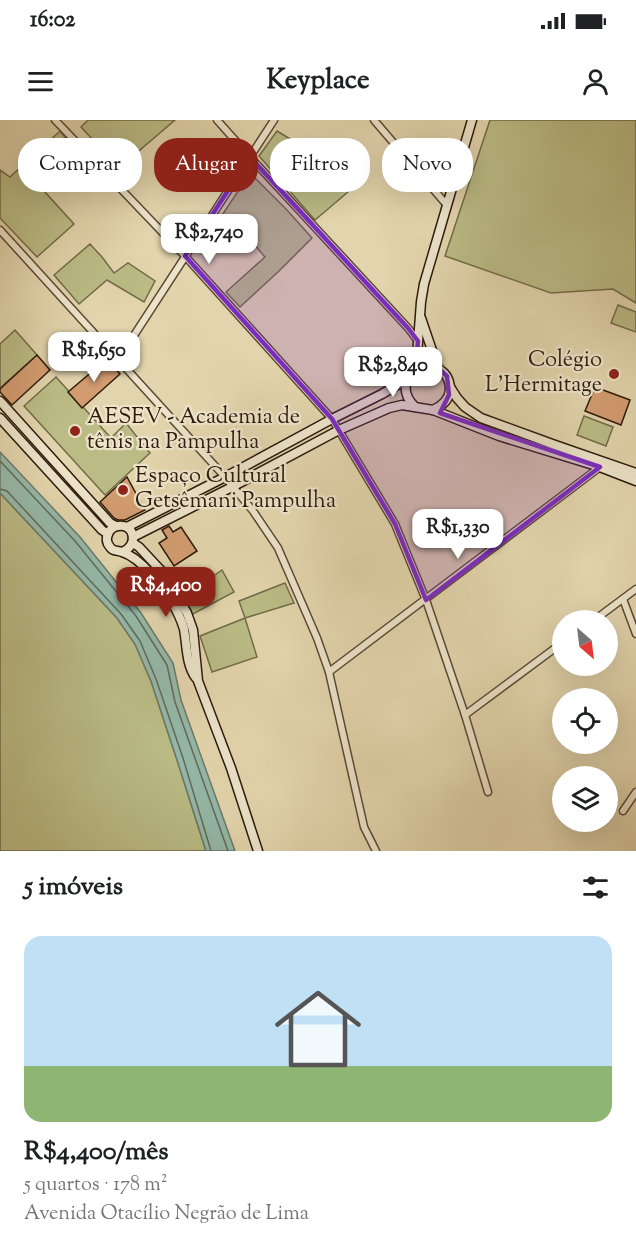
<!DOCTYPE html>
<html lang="pt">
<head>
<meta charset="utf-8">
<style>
	:root { --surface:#fff; --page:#f6f6f6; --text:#202124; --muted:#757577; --accent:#8f2418 }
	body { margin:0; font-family:"Sorts Mill Goudy",serif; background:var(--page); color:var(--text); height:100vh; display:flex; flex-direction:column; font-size:22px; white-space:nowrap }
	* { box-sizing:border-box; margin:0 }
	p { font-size:20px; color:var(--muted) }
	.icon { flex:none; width:33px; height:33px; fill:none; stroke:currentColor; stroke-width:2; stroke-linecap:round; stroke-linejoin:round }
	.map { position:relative; height:731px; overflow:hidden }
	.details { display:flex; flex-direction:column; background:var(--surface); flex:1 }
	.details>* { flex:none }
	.guide { position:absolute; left:18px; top:18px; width:600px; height:54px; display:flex; gap:12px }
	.needle { width:39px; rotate:152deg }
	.fabs { position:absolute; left:552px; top:490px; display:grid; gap:12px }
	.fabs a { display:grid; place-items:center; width:66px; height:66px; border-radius:50%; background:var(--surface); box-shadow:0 6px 24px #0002; font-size:30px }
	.price { position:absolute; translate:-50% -51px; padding:0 14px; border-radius:12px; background:#fff; color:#222; font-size:20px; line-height:39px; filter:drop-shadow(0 2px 3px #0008) }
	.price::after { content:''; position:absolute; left:50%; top:36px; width:18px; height:14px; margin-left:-9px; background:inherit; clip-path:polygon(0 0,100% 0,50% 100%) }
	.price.current { background:var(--accent); color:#fff }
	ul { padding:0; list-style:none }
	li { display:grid; align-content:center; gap:12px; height:318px; padding:0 24px }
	li span { display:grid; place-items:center; height:186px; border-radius:18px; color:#555 }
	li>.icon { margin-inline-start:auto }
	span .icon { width:108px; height:108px; fill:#fffc; stroke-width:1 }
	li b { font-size:26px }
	h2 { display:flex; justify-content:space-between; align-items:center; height:72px; padding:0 24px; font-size:26px }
	.pill { padding:0 21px; border-radius:24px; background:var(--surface); box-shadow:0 6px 24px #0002; font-size:21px; line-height:54px }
	.pill.current { background:var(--accent); color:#fff }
	.status { display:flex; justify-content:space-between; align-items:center; height:42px; padding:0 30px; background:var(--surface); direction:ltr }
	.status svg { height:16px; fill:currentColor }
	header { display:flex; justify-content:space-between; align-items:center; height:78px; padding:0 24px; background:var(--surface); font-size:27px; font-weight:700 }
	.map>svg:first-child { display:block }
</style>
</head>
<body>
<div class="status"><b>16:02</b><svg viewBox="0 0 49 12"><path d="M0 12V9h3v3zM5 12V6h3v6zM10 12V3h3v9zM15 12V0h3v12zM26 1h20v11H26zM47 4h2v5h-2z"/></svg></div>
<header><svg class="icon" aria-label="menu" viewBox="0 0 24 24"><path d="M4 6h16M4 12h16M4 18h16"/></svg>Keyplace<svg class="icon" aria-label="person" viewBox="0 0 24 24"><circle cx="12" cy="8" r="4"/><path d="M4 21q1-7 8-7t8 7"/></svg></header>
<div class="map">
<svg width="636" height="731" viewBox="0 0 636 731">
	<rect width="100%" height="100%" fill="#e2d4ac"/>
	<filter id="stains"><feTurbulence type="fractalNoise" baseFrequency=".00333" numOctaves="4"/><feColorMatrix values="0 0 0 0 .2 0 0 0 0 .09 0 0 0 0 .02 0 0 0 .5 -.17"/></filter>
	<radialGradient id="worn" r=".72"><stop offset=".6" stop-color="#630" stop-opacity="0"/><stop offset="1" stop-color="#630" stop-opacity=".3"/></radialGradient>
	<g fill="#babb85" stroke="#736a49" stroke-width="1.5">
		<path d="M88,0H175L119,48L81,7Z"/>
		<path d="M490,0H636V183L613,169L551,173L445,136Z"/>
		<path d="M60,11L72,26L35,61L74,104L37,137L0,98V50L10,57Z"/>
		<path d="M277,11L305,28L314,20L355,66L315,100L259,36Z"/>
		<path d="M250,53L287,90L312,118L278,152L240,187L226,172L265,137L251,121L240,130L211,112Z"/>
		<path d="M90,124L102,137L114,153L128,143L155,161L144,182L107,160L79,184L54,155Z"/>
		<path d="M618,185L636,192V212L611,203Z"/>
		<path d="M15,210L37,235L0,268V224Z"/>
		<path d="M56,257L111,318L126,303L150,333L105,375L24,286Z"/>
		<path d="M584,296L613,307L606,326L577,315Z"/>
		<path d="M0,373L117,498L135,524L151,561L177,640L206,731H0Z"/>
		<path d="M222,450L234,472L191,495L182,478Z"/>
		<path d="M285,463L294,483L245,498L257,537L212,552L200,516L245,498L239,481Z"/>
	</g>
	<path fill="#95b8a8" stroke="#6b796a" stroke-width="1.5" d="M0,332L80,417L141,493L173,543L181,580L235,731H206L177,640L151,561L135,524L117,498L0,373Z"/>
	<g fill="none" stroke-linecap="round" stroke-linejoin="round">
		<g stroke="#60695a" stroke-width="1.5">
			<path d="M0,341L75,421L136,496L167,545L175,582L228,731"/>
			<path d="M0,369L7,371L121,494L140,521L156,559L183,638L211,731"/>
		</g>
	</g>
	<g fill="#d39c71" stroke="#2c1a0d" stroke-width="1.5">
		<path d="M37,235L50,250L12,285L0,272V269Z"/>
		<path d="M107,239L120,254L82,288L68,272Z"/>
		<path d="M595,267L630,280L621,305L585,291Z"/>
		<path d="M127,357L145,390L125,400H118L114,398L100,382Z"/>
		<path d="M169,406L173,412L181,407L197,431L174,446L159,423L167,418L162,410Z"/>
	</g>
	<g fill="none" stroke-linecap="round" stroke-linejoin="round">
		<g stroke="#5a4835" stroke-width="9">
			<g id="street">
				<path d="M55,0L185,136L332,299L395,404L426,480L465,595L488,672"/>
				<path d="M217,0L250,37L408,208L418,221"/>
				<path d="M374,0L446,84"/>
				<path d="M0,110L225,357L253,391L278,428L317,518L329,552L364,707L376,731"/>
				<path d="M118,240L274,0"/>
				<path d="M623,479L636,514"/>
				<path d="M593,501L636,469"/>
				<path d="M329,552L600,347"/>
				<path d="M465,595L562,523"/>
				<path d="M623,691L636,672"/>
			</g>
		</g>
		<g stroke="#2c1a0d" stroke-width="11">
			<g id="secondary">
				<path d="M421,198L438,248"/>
				<path d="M416,249L421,182L424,164L472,0"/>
				<path d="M450,267L457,278L465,287L481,298L555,325L636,353"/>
				<path d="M0,281L110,403L116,406"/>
				<path d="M415,287C389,262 423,232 444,253C448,257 450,263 450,270C449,280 442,286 433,290"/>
				<path d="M0,298L102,410L108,414"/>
				<path d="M127,407L225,357L332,299L382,274L407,259"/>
				<path d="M133,417L232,367L339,310L389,288L402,285L433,290L499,316L600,347L636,361"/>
				<path d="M133,423L139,427L166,456L187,493L193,510L198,561L231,648L258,731"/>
				<path d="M122,432C139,426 135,403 118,406C109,407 103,419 110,427C113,432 117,430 122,432C132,435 144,446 151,454C165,470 178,489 184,509C187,525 186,545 196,558"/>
			</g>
		</g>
		<use href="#street" stroke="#ece3c9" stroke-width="6"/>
		<use href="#secondary" stroke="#ece3c9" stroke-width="8"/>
	</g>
	<path fill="#7b2cbf" fill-opacity="0.2" stroke="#7b2cbf" stroke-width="4.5" stroke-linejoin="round" d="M250,37L408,208L418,221L416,245L438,248L447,256L449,275L440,293L600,347L426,480L395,404L332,299L185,136Z"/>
	<g fill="#8f2418" stroke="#ece3c9" stroke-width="2">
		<circle cx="614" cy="254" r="6"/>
		<circle cx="75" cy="311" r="6"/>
		<circle cx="123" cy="370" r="6"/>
	</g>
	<g text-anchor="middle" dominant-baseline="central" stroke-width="4.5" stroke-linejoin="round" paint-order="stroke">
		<g font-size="22" fill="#2c1a0d" stroke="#ece3c9" text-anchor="start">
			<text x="602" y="241" text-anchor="end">Colégio<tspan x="602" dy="25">L'Hermitage</tspan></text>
			<text x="87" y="298">AESEV - Academia de<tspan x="87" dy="25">tênis na Pampulha</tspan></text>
			<text x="135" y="357">Espaço Cultural<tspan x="135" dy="25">Getsêmani Pampulha</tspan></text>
		</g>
	</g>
	<rect width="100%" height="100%" filter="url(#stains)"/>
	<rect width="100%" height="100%" fill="url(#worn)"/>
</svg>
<div class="fabs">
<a><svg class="needle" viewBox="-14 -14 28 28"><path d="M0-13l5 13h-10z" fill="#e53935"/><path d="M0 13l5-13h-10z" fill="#757577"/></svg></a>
<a><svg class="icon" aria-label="locate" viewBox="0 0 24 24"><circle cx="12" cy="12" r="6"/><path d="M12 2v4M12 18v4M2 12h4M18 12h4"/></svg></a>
<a><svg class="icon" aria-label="layers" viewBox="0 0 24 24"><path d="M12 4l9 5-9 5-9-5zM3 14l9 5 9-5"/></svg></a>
</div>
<b class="price" style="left:209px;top:145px">R$2,740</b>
<b class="price" style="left:94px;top:263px">R$1,650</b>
<b class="price" style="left:393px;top:278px">R$2,840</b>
<b class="price" style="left:458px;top:440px">R$1,330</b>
<b class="price current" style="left:166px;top:498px">R$4,400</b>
<div class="guide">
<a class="pill">Comprar</a>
<a class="pill current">Alugar</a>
<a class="pill">Filtros</a>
<a class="pill">Novo</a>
</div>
</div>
<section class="details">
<h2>5 imóveis<svg class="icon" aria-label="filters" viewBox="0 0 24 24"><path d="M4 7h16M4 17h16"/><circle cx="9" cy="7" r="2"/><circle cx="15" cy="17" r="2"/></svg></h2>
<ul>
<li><span style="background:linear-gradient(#bfe0f5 70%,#8fb573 0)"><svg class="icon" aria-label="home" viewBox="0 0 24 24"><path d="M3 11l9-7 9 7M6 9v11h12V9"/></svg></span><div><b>R$4,400/mês</b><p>5 quartos · 178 m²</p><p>Avenida Otacílio Negrão de Lima</p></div></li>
</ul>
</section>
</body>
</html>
